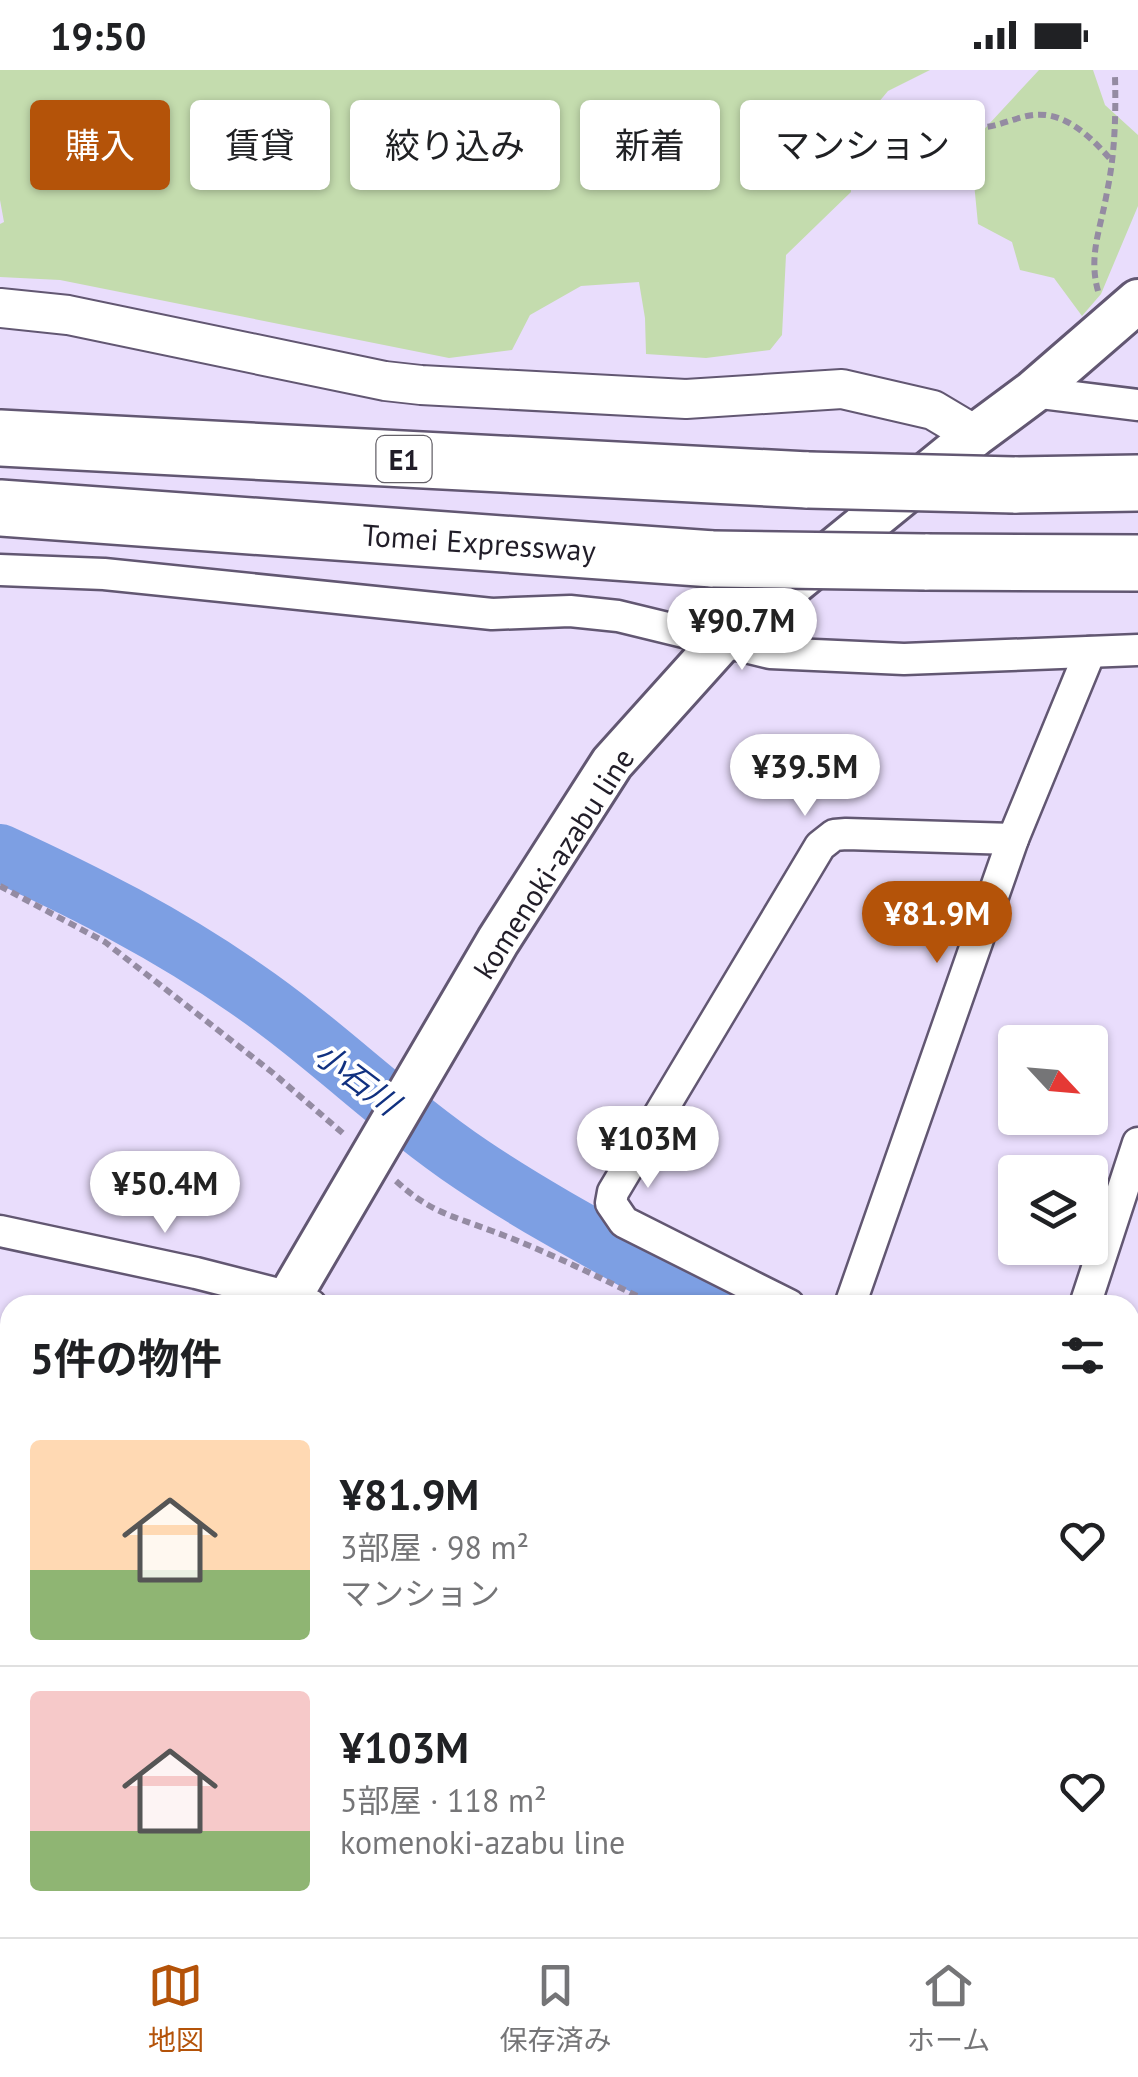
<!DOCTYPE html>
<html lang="ja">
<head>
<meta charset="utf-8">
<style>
	:root { --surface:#fff; --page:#f6f6f6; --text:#202124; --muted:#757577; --line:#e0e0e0; --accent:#b45309 }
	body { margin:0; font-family:"PT Sans","Noto Sans JP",sans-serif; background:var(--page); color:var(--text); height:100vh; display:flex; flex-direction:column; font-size:38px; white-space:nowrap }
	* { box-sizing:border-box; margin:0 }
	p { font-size:32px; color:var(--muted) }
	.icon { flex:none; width:55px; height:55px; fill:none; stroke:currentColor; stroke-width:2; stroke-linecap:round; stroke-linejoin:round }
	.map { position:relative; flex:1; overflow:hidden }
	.details { position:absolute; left:0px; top:1225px; width:1140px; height:642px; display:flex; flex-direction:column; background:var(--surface); border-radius:30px 30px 0 0; box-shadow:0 2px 8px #0004 }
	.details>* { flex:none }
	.banner { position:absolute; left:30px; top:30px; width:1080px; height:90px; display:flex; gap:20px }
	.needle { width:65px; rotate:116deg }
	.tools { position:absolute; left:998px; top:955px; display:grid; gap:20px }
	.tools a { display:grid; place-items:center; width:110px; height:110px; border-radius:10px; background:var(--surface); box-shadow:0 2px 8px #0004; font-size:50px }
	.price { position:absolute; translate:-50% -85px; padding:0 22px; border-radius:35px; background:#fff; color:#222; font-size:32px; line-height:65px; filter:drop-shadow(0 2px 5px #0008) }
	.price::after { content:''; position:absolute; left:50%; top:60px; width:30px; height:22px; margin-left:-15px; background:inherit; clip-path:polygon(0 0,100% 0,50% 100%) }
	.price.selected { background:var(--accent); color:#fff }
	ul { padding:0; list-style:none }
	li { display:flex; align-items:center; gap:30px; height:250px; padding:0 30px }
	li+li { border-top:2px solid var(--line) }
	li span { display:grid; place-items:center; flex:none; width:280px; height:200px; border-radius:10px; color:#555 }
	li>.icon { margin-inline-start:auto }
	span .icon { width:120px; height:120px; fill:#fffc; stroke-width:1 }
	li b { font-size:42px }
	h2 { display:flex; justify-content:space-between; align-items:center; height:120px; padding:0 30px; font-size:42px }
	.tag { padding:0 35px; border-radius:10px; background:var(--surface); box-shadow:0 2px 8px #0004; font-size:35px; line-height:90px }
	.tag.selected { background:var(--accent); color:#fff }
	.status { display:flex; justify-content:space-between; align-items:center; height:70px; padding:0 50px; background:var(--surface); direction:ltr }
	.status svg { height:28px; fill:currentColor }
	.tabs { display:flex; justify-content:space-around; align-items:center; height:140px; border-top:2px solid var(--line); background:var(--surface); font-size:28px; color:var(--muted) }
	.tabs a { display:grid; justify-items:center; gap:5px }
	.tabs .selected { color:var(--accent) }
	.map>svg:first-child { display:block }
</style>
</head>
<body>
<div class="status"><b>19:50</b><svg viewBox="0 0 49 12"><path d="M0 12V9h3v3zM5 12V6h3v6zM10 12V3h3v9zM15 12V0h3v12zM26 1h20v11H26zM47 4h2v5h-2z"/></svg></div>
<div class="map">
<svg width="1138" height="1867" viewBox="0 0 1138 1867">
	<rect width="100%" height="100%" fill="#e9ddfc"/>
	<g fill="#c4dcae">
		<path d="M0,0H930L888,21L852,64L851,122L786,185L782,265L770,280L706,288L646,284L645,248L639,212L581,216L530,245L512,280L449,288L60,210L0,207V154L4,152L0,130Z"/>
		<path d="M1039,0H1093L1105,35L1138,65V136L1101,224L1082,246L1054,208L1020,200L1012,172L978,154L974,113L977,67Z"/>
		<path d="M792,1858H898L906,1867H787Z"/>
	</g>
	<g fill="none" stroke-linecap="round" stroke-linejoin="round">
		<path stroke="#7d9fe3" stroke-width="10" d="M0,1421L10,1424"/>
		<g stroke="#7d9fe3" stroke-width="58">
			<path d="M0,783C85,822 168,864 245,918C324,972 392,1041 472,1095C549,1147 633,1189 714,1235"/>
			<path d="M1130,1513L1138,1520"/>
		</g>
	</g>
	<path fill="#e39fd7" stroke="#977d92" stroke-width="2.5" d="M1138,1790V1867H1083L1077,1858H1130V1799Z"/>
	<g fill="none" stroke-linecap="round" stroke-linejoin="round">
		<g stroke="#625772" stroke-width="28">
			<g id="pedestrian">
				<path d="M723,1867L728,1858"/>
				<path d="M953,1867L956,1858"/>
				<path d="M984,1867L985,1858"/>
			</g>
		</g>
		<g stroke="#625772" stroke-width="35">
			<g id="minor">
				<path d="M1033,322L1138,335"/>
				<path d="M0,500L104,504L492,544L570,541L618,546L770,583L904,589L1138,580"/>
				<path d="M0,1161L196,1203L290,1227L311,1235"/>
				<path d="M789,1235L624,1152L611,1133L613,1122L820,776L834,765L846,764L1013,769"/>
				<path d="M850,1235L1013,769L1090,582"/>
				<path d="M1085,1235L1138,1073"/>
				<path d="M1130,1579L1138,1568"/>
				<path d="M916,1858L922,1867"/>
				<path d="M770,1867L774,1858"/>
			</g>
		</g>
		<g stroke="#625772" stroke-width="42">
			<g id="tertiary">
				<path d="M0,238L68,245L385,311L421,315L686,329L842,319L933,340L975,365"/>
				<path d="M284,1858L302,1867"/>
			</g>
		</g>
		<g stroke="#625772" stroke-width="48">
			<g id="secondary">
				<path d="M285,1235L498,871L612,693L720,573L975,365L1033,322L1138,231"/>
				<path d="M0,1713L3,1714L10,1702"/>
			</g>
		</g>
		<g stroke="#625772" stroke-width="60">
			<g id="motorway">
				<path d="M0,368L808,410"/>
				<path d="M1014,415L1138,413"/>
				<path d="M0,438L713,489"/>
				<path d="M925,492L1138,493"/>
			</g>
		</g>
		<g stroke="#948ba2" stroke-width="6" stroke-dasharray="8 5" stroke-linecap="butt">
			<path d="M860,36C897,47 936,56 974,58C994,58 1009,50 1027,46C1063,38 1091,67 1112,91"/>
			<path d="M1098,221C1088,185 1101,158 1107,122C1115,84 1116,45 1115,6"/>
			<path d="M0,816L105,872L273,1003L346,1066"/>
			<path d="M396,1111C430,1142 450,1145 492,1161C547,1181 603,1209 655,1235"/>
		</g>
		<use href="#pedestrian" stroke="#fff" stroke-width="22"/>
		<use href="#minor" stroke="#fff" stroke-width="30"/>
		<use href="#tertiary" stroke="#fff" stroke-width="38"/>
		<use href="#secondary" stroke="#fff" stroke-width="42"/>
		<use href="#motorway" stroke="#fff" stroke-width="55"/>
		<g stroke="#514b5b" stroke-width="8" stroke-dasharray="18 18" stroke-linecap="butt">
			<path d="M1130,1306L1138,1281"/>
			<path d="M1130,1363L1138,1337"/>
			<path d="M988,1867L990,1858"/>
			<path d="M1006,1867L1008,1858"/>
		</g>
		<g stroke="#625772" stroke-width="60" stroke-linecap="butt">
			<g id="motorway-bridge">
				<path d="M808,410L1014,415"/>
				<path d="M713,489L925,492"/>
			</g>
		</g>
		<use href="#motorway-bridge" stroke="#fff" stroke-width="55"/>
	</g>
	<g text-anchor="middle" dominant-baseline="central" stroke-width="8" stroke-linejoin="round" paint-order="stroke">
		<rect fill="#fff" stroke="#646168" stroke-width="2.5" x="376.5" y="366" width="55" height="46" rx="8"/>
		<g font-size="28" font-weight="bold" fill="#211d28">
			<text x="404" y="389">E1</text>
		</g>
		<g font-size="30" fill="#211d28" stroke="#fff">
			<text transform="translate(479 472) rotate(4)">Tomei Expressway</text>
			<text transform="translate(553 793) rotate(-57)">komenoki-azabu line</text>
		</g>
		<g font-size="32" font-style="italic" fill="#113180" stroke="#fff">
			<text transform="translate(357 1008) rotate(37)">小石川</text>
		</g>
	</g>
</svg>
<div class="tools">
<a><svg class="needle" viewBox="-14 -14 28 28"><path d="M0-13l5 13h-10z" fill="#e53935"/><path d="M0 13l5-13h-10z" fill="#757577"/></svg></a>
<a><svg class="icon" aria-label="layers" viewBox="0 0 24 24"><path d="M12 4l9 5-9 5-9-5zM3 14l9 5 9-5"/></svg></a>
</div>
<b class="price" style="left:742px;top:603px">¥90.7M</b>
<b class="price" style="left:805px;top:749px">¥39.5M</b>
<b class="price selected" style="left:937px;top:896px">¥81.9M</b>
<b class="price" style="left:648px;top:1121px">¥103M</b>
<b class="price" style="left:165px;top:1166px">¥50.4M</b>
<div class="banner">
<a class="tag selected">購入</a>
<a class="tag">賃貸</a>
<a class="tag">絞り込み</a>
<a class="tag">新着</a>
<a class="tag">マンション</a>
</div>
<section class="details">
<h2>5件の物件<svg class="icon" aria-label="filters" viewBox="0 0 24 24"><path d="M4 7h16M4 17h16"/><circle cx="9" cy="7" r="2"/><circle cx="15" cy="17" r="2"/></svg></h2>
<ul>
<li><span style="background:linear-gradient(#ffd9b3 65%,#8fb573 0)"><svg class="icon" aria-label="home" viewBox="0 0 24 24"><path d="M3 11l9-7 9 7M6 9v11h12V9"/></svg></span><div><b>¥81.9M</b><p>3部屋 · 98 m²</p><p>マンション</p></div><svg class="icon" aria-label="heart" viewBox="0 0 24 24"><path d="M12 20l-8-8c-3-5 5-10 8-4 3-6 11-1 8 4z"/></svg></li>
<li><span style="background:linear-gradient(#f6c9c9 70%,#8fb573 0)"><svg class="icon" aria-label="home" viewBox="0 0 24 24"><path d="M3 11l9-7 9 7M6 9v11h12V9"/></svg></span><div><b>¥103M</b><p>5部屋 · 118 m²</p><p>komenoki-azabu line</p></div><svg class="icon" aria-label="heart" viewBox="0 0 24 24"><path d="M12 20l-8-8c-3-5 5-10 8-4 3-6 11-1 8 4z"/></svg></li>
</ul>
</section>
</div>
<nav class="tabs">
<a class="selected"><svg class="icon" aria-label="map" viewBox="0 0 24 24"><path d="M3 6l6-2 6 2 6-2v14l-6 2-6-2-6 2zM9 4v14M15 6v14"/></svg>地図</a>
<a><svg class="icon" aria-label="saved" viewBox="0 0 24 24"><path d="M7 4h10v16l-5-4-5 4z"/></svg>保存済み</a>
<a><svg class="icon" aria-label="home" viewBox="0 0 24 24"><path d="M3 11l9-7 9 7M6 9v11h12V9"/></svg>ホーム</a>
</nav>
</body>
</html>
